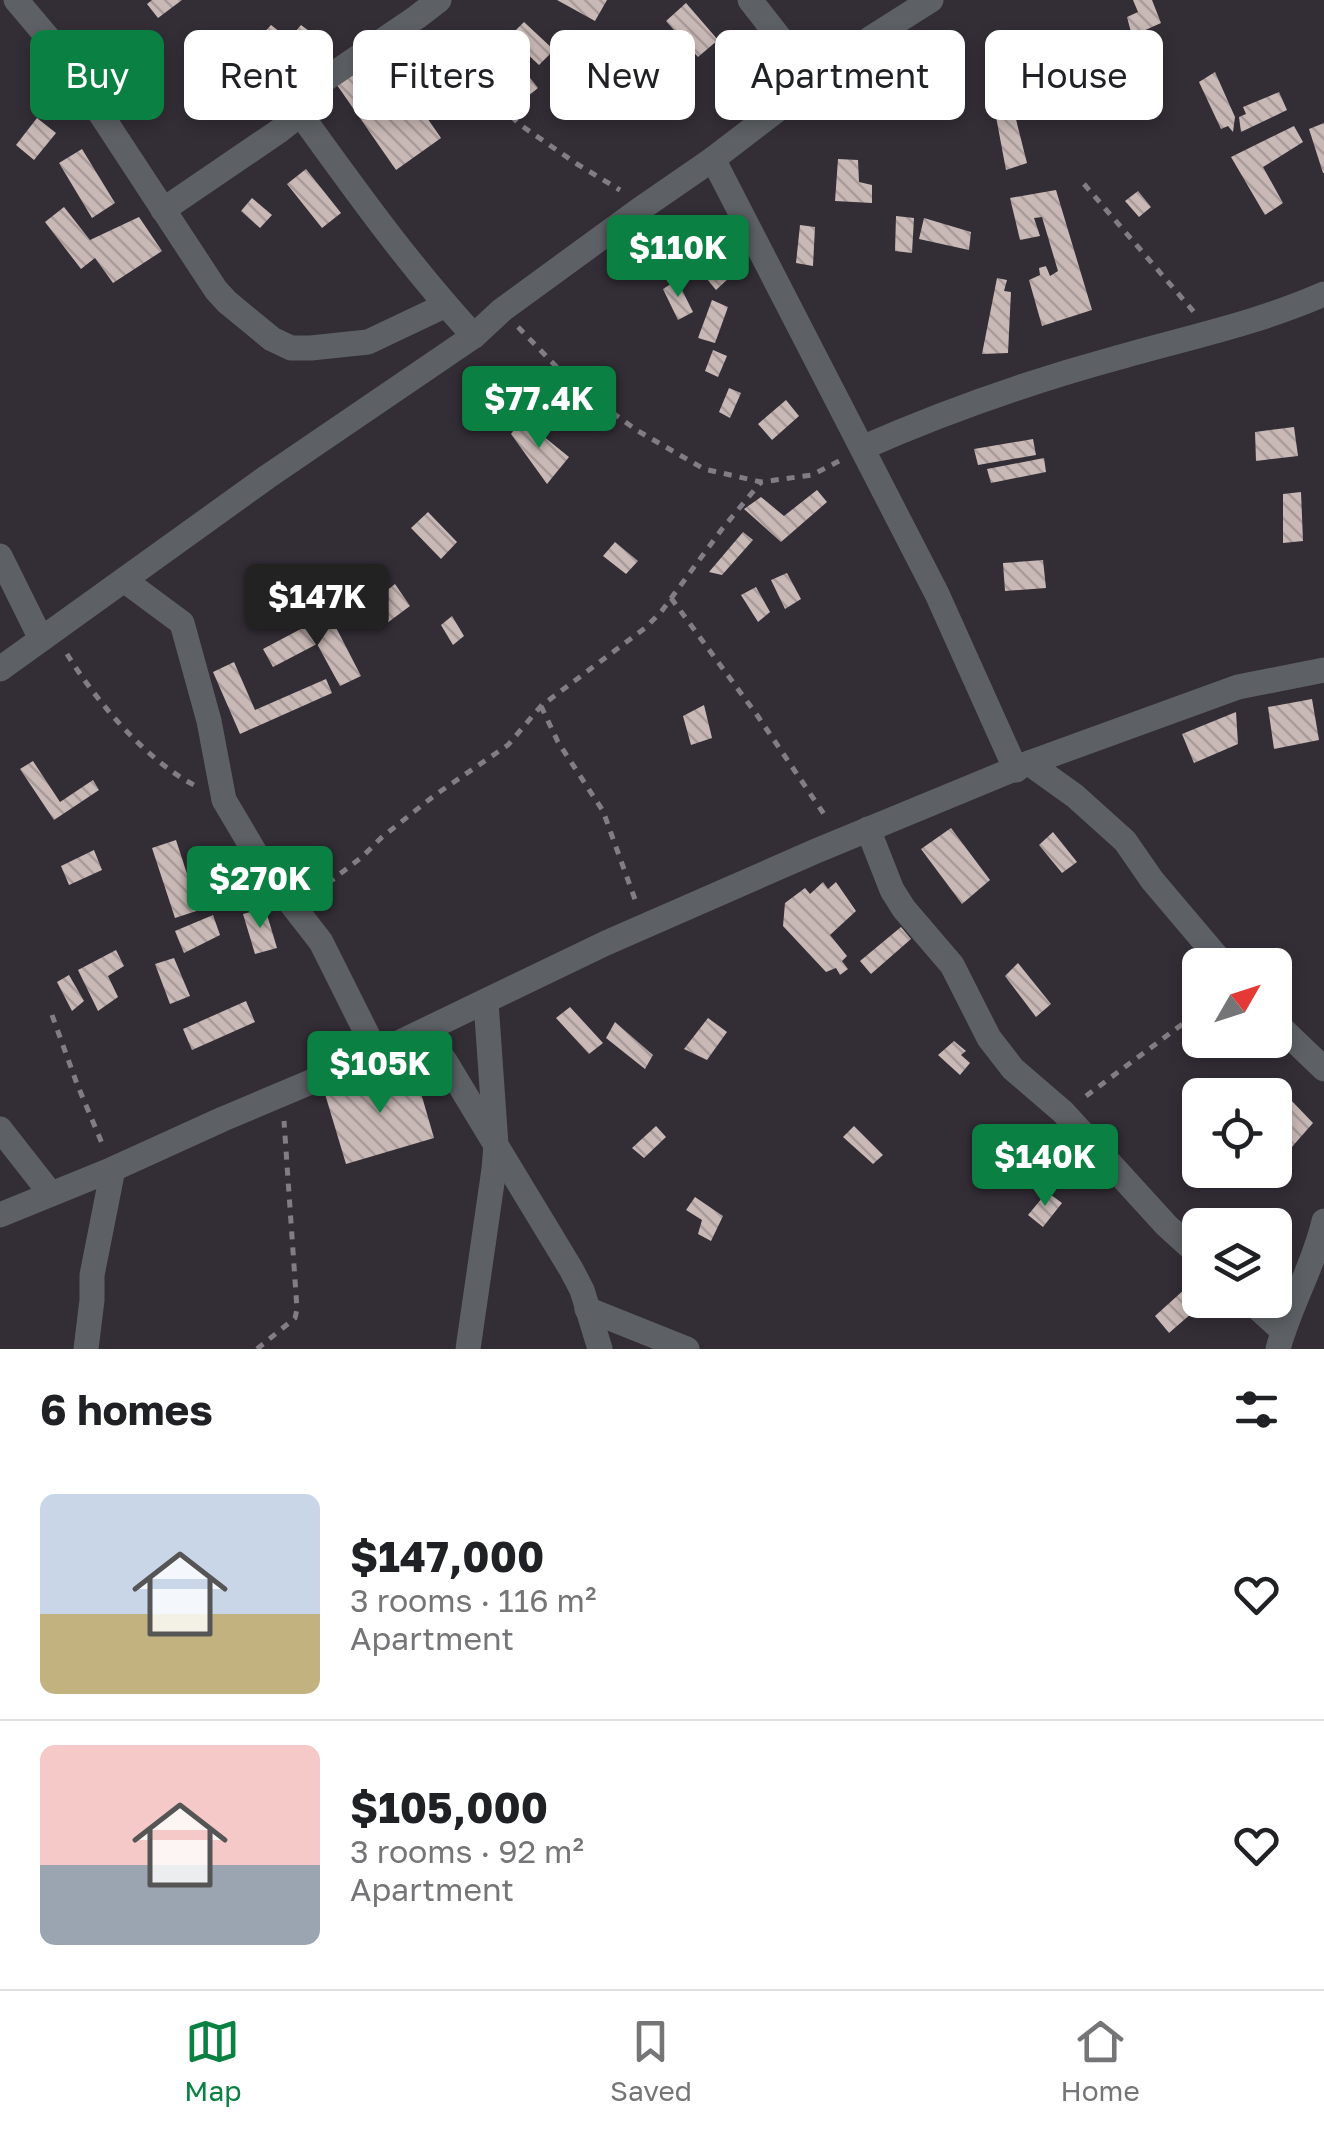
<!DOCTYPE html>
<html lang="en">
<head>
<meta charset="utf-8">
<style>
	:root { --surface:#fff; --page:#f6f6f6; --text:#202124; --muted:#757577; --line:#e0e0e0; --accent:#0b8043 }
	body { margin:0; font-family:"Golos Text",sans-serif; background:var(--page); color:var(--text); height:100vh; display:flex; flex-direction:column; font-size:38px; white-space:nowrap }
	* { box-sizing:border-box; margin:0 }
	p { font-size:32px; color:var(--muted) }
	.icon { flex:none; width:55px; height:55px; fill:none; stroke:currentColor; stroke-width:2; stroke-linecap:round; stroke-linejoin:round }
	.map { position:relative; height:1349px; overflow:hidden }
	.side { display:flex; flex-direction:column; background:var(--surface); flex:1 }
	.side>* { flex:none }
	.hud { position:absolute; left:30px; top:30px; width:1265px; height:90px; display:flex; gap:20px }
	.needle { width:65px; rotate:51deg }
	.buttons { position:absolute; left:1182px; top:948px; display:grid; gap:20px }
	.buttons a { display:grid; place-items:center; width:110px; height:110px; border-radius:15px; background:var(--surface); box-shadow:0 5px 15px #0003; font-size:50px }
	.price { position:absolute; translate:-50% -85px; padding:0 22px; border-radius:10px; background:var(--accent); color:#fff; font-size:32px; line-height:65px; filter:drop-shadow(0 2px 5px #0008) }
	.price::after { content:''; position:absolute; left:50%; top:60px; width:30px; height:22px; margin-left:-15px; background:inherit; clip-path:polygon(0 0,100% 0,50% 100%) }
	.price.on { background:#222; color:#fff }
	ul { padding:0; list-style:none }
	li { display:flex; align-items:center; gap:30px; height:250px; padding:0 40px }
	li+li { border-top:2px solid var(--line) }
	li span { display:grid; place-items:center; flex:none; width:280px; height:200px; border-radius:15px; color:#555 }
	li>.icon { margin-inline-start:auto }
	span .icon { width:120px; height:120px; fill:#fffc; stroke-width:1 }
	li b { font-size:42px }
	h2 { display:flex; justify-content:space-between; align-items:center; height:120px; padding:0 40px; font-size:42px }
	.chip { padding:0 35px; border-radius:15px; background:var(--surface); box-shadow:0 5px 15px #0003; font-size:35px; line-height:90px }
	.chip.on { background:var(--accent); color:#fff }
	.tab-bar { display:flex; justify-content:space-around; align-items:center; height:140px; border-top:2px solid var(--line); background:var(--surface); font-size:28px; color:var(--muted) }
	.tab-bar a { display:grid; justify-items:center; gap:5px }
	.tab-bar .on { color:var(--accent) }
	.map>svg:first-child { display:block }
</style>
</head>
<body>
<div class="map">
<svg width="1324" height="1349" viewBox="0 0 1324 1349">
	<defs>
		<pattern id="building-back-hatch" width="6" height="6" patternUnits="userSpaceOnUse" patternTransform="scale(2.5)"><rect width="6" height="6" fill="#c9b9b6"/><path d="M-1 5l2 2M0 0l6 6M5-1l2 2" fill="none" stroke="#a89b9a"/></pattern>
	</defs>
	<rect width="100%" height="100%" fill="#332d36"/>
	<g fill="url(#building-back-hatch)">
		<path d="M152,0H182L158,18L147,4Z"/>
		<path d="M557,0H607L595,21Z"/>
		<path d="M1133,0H1152L1161,23L1132,36L1127,17L1138,12Z"/>
		<path d="M686,3L718,40L698,57L666,21Z"/>
		<path d="M524,22L554,50L539,65L509,37Z"/>
		<path d="M271,25L289,39L301,25L313,34L291,61L260,37Z"/>
		<path d="M383,54L441,138L396,170L337,85Z"/>
		<path d="M1000,56L1027,163L1006,170L985,58Z"/>
		<path d="M515,59L538,88L516,106L493,77Z"/>
		<path d="M1215,72L1235,117L1233,132L1228,126L1221,129L1199,82Z"/>
		<path d="M1279,92L1287,110L1241,132L1239,117L1246,114L1243,107Z"/>
		<path d="M37,118L56,133L34,160L16,145Z"/>
		<path d="M1324,123V173H1323L1309,129Z"/>
		<path d="M1294,126L1303,142L1263,167L1283,203L1265,215L1231,157Z"/>
		<path d="M82,149L115,203L92,218L59,163Z"/>
		<path d="M838,159L858,160L859,182L872,185V203L835,201Z"/>
		<path d="M306,169L341,213L322,228L287,184Z"/>
		<path d="M1056,190L1092,310L1042,326L1029,280L1040,275L1039,268L1046,266L1050,276L1058,271L1042,217L1034,218L1040,236L1020,240L1010,198Z"/>
		<path d="M1138,191L1151,207L1139,217L1125,201Z"/>
		<path d="M252,198L272,215L260,228L241,211Z"/>
		<path d="M64,207L90,240L139,217L162,251L113,283L95,258L81,269L45,222Z"/>
		<path d="M896,216L914,218L912,253L895,251Z"/>
		<path d="M924,218L971,232L969,250L919,239Z"/>
		<path d="M800,225L815,227L813,266L796,263Z"/>
		<path d="M693,233L729,278L716,290L680,246Z"/>
		<path d="M997,278L1007,280L1004,291L1011,292L1008,353L982,354Z"/>
		<path d="M677,280L693,312L678,320L663,289Z"/>
		<path d="M712,300L728,307L715,343L698,338Z"/>
		<path d="M713,350L727,356L718,377L705,371Z"/>
		<path d="M729,388L741,393L730,418L719,412Z"/>
		<path d="M786,400L799,416L772,440L758,424Z"/>
		<path d="M522,419L569,457L547,484L511,434Z"/>
		<path d="M1294,427L1298,456L1256,461L1255,432Z"/>
		<path d="M1033,439L1036,455L978,465L974,449Z"/>
		<path d="M1044,458L1046,472L991,483L987,469Z"/>
		<path d="M817,490L827,502L781,542L744,509L761,497L784,516Z"/>
		<path d="M1301,492L1303,541L1283,543V494Z"/>
		<path d="M428,512L457,542L441,559L411,528Z"/>
		<path d="M743,532L753,540L722,575L709,572Z"/>
		<path d="M615,542L638,561L626,574L603,556Z"/>
		<path d="M1043,560L1046,588L1005,591L1003,563Z"/>
		<path d="M787,573L801,599L785,609L771,580Z"/>
		<path d="M395,584L410,606L379,629L363,609Z"/>
		<path d="M756,587L770,612L758,622L741,595Z"/>
		<path d="M329,614L361,676L340,686L317,644L273,667L263,649Z"/>
		<path d="M452,616L464,636L453,645L441,625Z"/>
		<path d="M234,662L255,710L326,679L332,693L240,734L213,672Z"/>
		<path d="M1312,699L1319,740L1274,749L1268,707Z"/>
		<path d="M704,705L712,738L691,745L683,716Z"/>
		<path d="M1236,712L1238,744L1194,763L1182,734Z"/>
		<path d="M33,761L60,802L93,780L99,790L54,820L20,769Z"/>
		<path d="M951,828L990,880L962,904L921,849Z"/>
		<path d="M1053,832L1077,862L1062,873L1039,845Z"/>
		<path d="M176,840L191,886L222,875L230,900L175,918L152,848Z"/>
		<path d="M94,850L102,870L69,885L61,866Z"/>
		<path d="M823,882L828,889L836,882L856,911L830,935L847,956L842,961L848,969L840,975L836,968L826,972L783,926L785,903L805,888L810,894Z"/>
		<path d="M265,908L277,948L255,954L243,914Z"/>
		<path d="M213,915L220,935L184,953L175,931Z"/>
		<path d="M901,927L911,939L871,974L860,961Z"/>
		<path d="M116,950L124,966L108,976L118,997L98,1011L78,970Z"/>
		<path d="M174,958L190,996L170,1004L155,964Z"/>
		<path d="M1018,963L1051,1004L1036,1017L1005,976Z"/>
		<path d="M69,975L84,1001L72,1011L57,982Z"/>
		<path d="M246,1001L255,1022L192,1050L183,1029Z"/>
		<path d="M570,1007L603,1043L589,1054L556,1018Z"/>
		<path d="M708,1018L727,1032L707,1060L684,1049Z"/>
		<path d="M615,1022L653,1055L645,1069L606,1038Z"/>
		<path d="M954,1041L966,1051L961,1055L970,1063L960,1075L938,1055Z"/>
		<path d="M414,1069L434,1138L346,1164L325,1094Z"/>
		<path d="M1288,1097L1313,1123L1283,1157L1275,1149V1112Z"/>
		<path d="M656,1126L666,1137L644,1158L632,1148Z"/>
		<path d="M854,1126L883,1155L873,1164L843,1137Z"/>
		<path d="M1047,1192L1062,1203L1043,1227L1028,1215Z"/>
		<path d="M695,1197L723,1216L711,1241L698,1234L702,1220L686,1210Z"/>
		<path d="M1186,1288L1200,1306L1169,1333L1155,1316Z"/>
	</g>
	<g fill="none" stroke-linecap="round" stroke-linejoin="round">
		<g stroke="#827d84" stroke-width="5" stroke-dasharray="8 8" stroke-linecap="butt">
			<path d="M434,35L519,124L577,164L620,190"/>
			<path d="M1084,184L1194,312"/>
			<path d="M518,327L576,387L638,431L704,469L761,482L812,475L841,460"/>
			<path d="M671,598L757,715L828,820"/>
			<path d="M67,654C96,701 146,760 194,785"/>
			<path d="M541,706L558,742L603,811L637,905"/>
			<path d="M315,893L362,857L381,838L435,795L508,745L541,706L645,628L661,612L722,529L761,482"/>
			<path d="M52,1015L77,1084L104,1148"/>
			<path d="M1086,1096L1200,1011"/>
			<path d="M257,1349L295,1318L297,1309L284,1121"/>
		</g>
		<g stroke="#5d6165" stroke-width="25">
			<path d="M16,0L60,52L216,290L227,302L272,339L291,348H311L368,342L446,305"/>
			<path d="M439,0L417,17L314,87C302,101 302,109 309,126C361,198 413,270 474,336"/>
			<path d="M750,0L793,55L828,70"/>
			<path d="M713,159L937,594L1016,770"/>
			<path d="M163,210L279,131L303,112"/>
			<path d="M862,448C946,411 1032,381 1120,357C1190,337 1258,323 1324,294"/>
			<path d="M0,556L41,639"/>
			<path d="M124,580L182,623L209,721L224,800L266,871L321,942L377,1054"/>
			<path d="M1029,763L1075,796L1125,841L1152,880L1224,965"/>
			<path d="M868,829L892,890L904,909L952,965L989,1038L1013,1069L1063,1112L1166,1225L1200,1256"/>
			<path d="M1275,1022L1324,1069"/>
			<path d="M425,1032L445,1061L571,1269L582,1290L600,1349"/>
			<path d="M0,1129L51,1194"/>
			<path d="M1249,1300L1283,1331"/>
			<path d="M587,1309L687,1349"/>
			<path d="M86,1349L92,1300V1275L113,1169"/>
			<path d="M468,1349L494,1169L496,1145L486,1002"/>
			<path d="M1278,1349C1290,1305 1314,1265 1324,1221"/>
		</g>
		<g stroke="#5d6165" stroke-width="25">
			<path d="M0,669L267,477L474,336L502,310L639,210L713,159L871,38L931,0"/>
			<path d="M0,1215L113,1169L223,1119L363,1060L606,943L816,851L1029,763L1238,687L1324,670"/>
		</g>
	</g>
</svg>
<div class="buttons">
<a><svg class="needle" viewBox="-14 -14 28 28"><path d="M0-13l5 13h-10z" fill="#e53935"/><path d="M0 13l5-13h-10z" fill="#757577"/></svg></a>
<a><svg class="icon" aria-label="locate" viewBox="0 0 24 24"><circle cx="12" cy="12" r="6"/><path d="M12 2v4M12 18v4M2 12h4M18 12h4"/></svg></a>
<a><svg class="icon" aria-label="layers" viewBox="0 0 24 24"><path d="M12 4l9 5-9 5-9-5zM3 14l9 5 9-5"/></svg></a>
</div>
<b class="price" style="left:678px;top:300px">$110K</b>
<b class="price" style="left:539px;top:451px">$77.4K</b>
<b class="price on" style="left:317px;top:649px">$147K</b>
<b class="price" style="left:260px;top:931px">$270K</b>
<b class="price" style="left:380px;top:1116px">$105K</b>
<b class="price" style="left:1045px;top:1209px">$140K</b>
<div class="hud">
<a class="chip on">Buy</a>
<a class="chip">Rent</a>
<a class="chip">Filters</a>
<a class="chip">New</a>
<a class="chip">Apartment</a>
<a class="chip">House</a>
</div>
</div>
<section class="side">
<h2>6 homes<svg class="icon" aria-label="filters" viewBox="0 0 24 24"><path d="M4 7h16M4 17h16"/><circle cx="9" cy="7" r="2"/><circle cx="15" cy="17" r="2"/></svg></h2>
<ul>
<li><span style="background:linear-gradient(#c9d6e8 60%,#c2b280 0)"><svg class="icon" aria-label="home" viewBox="0 0 24 24"><path d="M3 11l9-7 9 7M6 9v11h12V9"/></svg></span><div><b>$147,000</b><p>3 rooms · 116 m²</p><p>Apartment</p></div><svg class="icon" aria-label="heart" viewBox="0 0 24 24"><path d="M12 20l-8-8c-3-5 5-10 8-4 3-6 11-1 8 4z"/></svg></li>
<li><span style="background:linear-gradient(#f6c9c9 60%,#9aa5b1 0)"><svg class="icon" aria-label="home" viewBox="0 0 24 24"><path d="M3 11l9-7 9 7M6 9v11h12V9"/></svg></span><div><b>$105,000</b><p>3 rooms · 92 m²</p><p>Apartment</p></div><svg class="icon" aria-label="heart" viewBox="0 0 24 24"><path d="M12 20l-8-8c-3-5 5-10 8-4 3-6 11-1 8 4z"/></svg></li>
</ul>
</section>
<nav class="tab-bar">
<a class="on"><svg class="icon" aria-label="map" viewBox="0 0 24 24"><path d="M3 6l6-2 6 2 6-2v14l-6 2-6-2-6 2zM9 4v14M15 6v14"/></svg>Map</a>
<a><svg class="icon" aria-label="saved" viewBox="0 0 24 24"><path d="M7 4h10v16l-5-4-5 4z"/></svg>Saved</a>
<a><svg class="icon" aria-label="home" viewBox="0 0 24 24"><path d="M3 11l9-7 9 7M6 9v11h12V9"/></svg>Home</a>
</nav>
</body>
</html>
